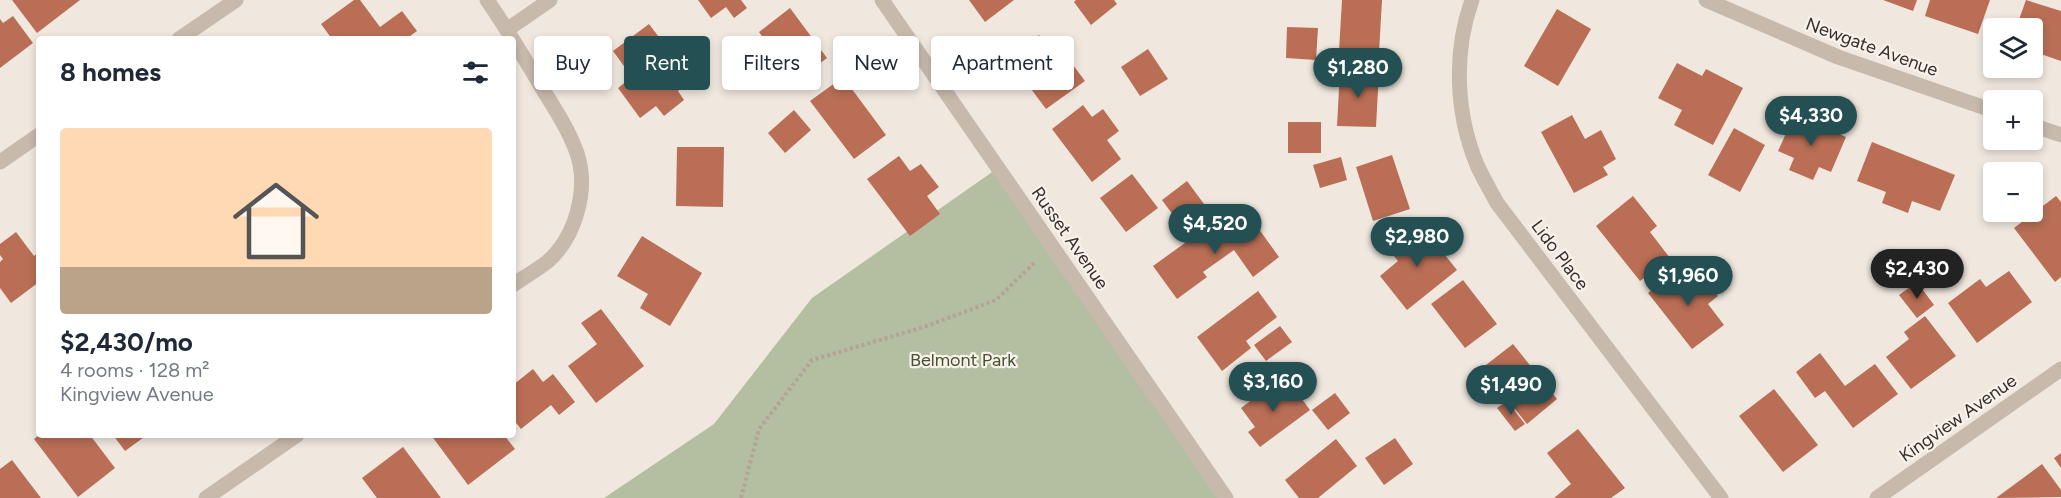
<!DOCTYPE html>
<html lang="en">
<head>
<meta charset="utf-8">
<style>
	:root { --surface:#fff; --page:#f6f6f7; --text:#1f2937; --muted:#747a83; --accent:#245053 }
	body { margin:0; font-family:Figtree,sans-serif; background:var(--page); color:var(--text); height:100vh; display:flex; flex-direction:column; font-size:22px; white-space:nowrap }
	* { box-sizing:border-box; margin:0 }
	p { font-size:20px; color:var(--muted) }
	.icon { flex:none; width:33px; height:33px; fill:none; stroke:currentColor; stroke-width:2; stroke-linecap:round; stroke-linejoin:round }
	.map { position:relative; flex:1; overflow:hidden }
	.details { position:absolute; left:36px; top:36px; width:480px; height:402px; display:flex; flex-direction:column; background:var(--surface); border-radius:6px; box-shadow:0 3px 9px #0003 }
	.details>* { flex:none }
	.hud { position:absolute; left:534px; top:36px; width:570px; height:54px; display:flex; gap:12px }
	.tools { position:absolute; left:1983px; top:18px; display:grid; gap:12px }
	.tools a { display:grid; place-items:center; width:60px; height:60px; border-radius:6px; background:var(--surface); box-shadow:0 3px 9px #0003; font-size:30px }
	.price { position:absolute; translate:-50% -51px; padding:0 14px; border-radius:21px; background:var(--accent); color:#fff; font-size:20px; line-height:39px; filter:drop-shadow(0 2px 3px #0008) }
	.price::after { content:''; position:absolute; left:50%; top:36px; width:18px; height:14px; margin-left:-9px; background:inherit; clip-path:polygon(0 0,100% 0,50% 100%) }
	.price.selected { background:#222; color:#fff }
	ul { padding:0; list-style:none }
	li { display:grid; align-content:center; gap:12px; height:318px; padding:0 24px }
	li span { display:grid; place-items:center; height:186px; border-radius:6px; color:#555 }
	li>.icon { margin-inline-start:auto }
	span .icon { width:108px; height:108px; fill:#fffc; stroke-width:1 }
	li b { font-size:26px }
	h2 { display:flex; justify-content:space-between; align-items:center; height:72px; padding:0 24px; font-size:26px }
	.chip { padding:0 21px; border-radius:6px; background:var(--surface); box-shadow:0 3px 9px #0003; font-size:21px; line-height:54px }
	.chip.selected { background:var(--accent); color:#fff }
	.map>svg:first-child { display:block }
</style>
</head>
<body>
<div class="map">
<svg width="2061" height="498" viewBox="0 0 2061 498">
	<rect width="100%" height="100%" fill="#f0e8df"/>
	<path fill="#b4bea1" d="M998,168L1226,498H604L714,424L812,298Z"/>
	<g fill="#b96e55">
		<path d="M12,0H80L37,33Z"/>
		<path d="M354,0H360L380,27L402,11L417,31L406,39H332L321,24Z"/>
		<path d="M698,0H741L747,8L734,18L726,7L711,18Z"/>
		<path d="M969,0H1014L985,22Z"/>
		<path d="M1076,0H1114L1117,4L1091,25L1074,2Z"/>
		<path d="M1342,0H1382L1379,53L1339,51Z"/>
		<path d="M1883,0H1917L1913,11Z"/>
		<path d="M1930,0H1990L1978,34L1925,16Z"/>
		<path d="M2026,0L2061,11V61L2032,51V28H2016Z"/>
		<path d="M790,8L827,58L795,82L759,32Z"/>
		<path d="M1557,9L1591,29L1558,86L1524,66Z"/>
		<path d="M13,16L33,43L0,68V19L3,23Z"/>
		<path d="M649,24L692,81L678,91L684,100L664,116L656,106L640,118L618,88L632,77L613,51Z"/>
		<path d="M1287,27L1318,28L1316,60L1286,58Z"/>
		<path d="M1039,35L1062,67L1070,61L1085,81L1046,109L1008,58Z"/>
		<path d="M1148,49L1168,79L1140,96L1121,67Z"/>
		<path d="M1677,63L1702,76L1706,69L1743,88L1713,145L1674,125L1682,110L1658,98Z"/>
		<path d="M1340,70L1379,72L1376,127L1337,126Z"/>
		<path d="M843,77L886,135L854,159L810,101Z"/>
		<path d="M1083,105L1092,117L1103,109L1119,131L1107,140L1121,159L1092,182L1052,129Z"/>
		<path d="M794,110L811,130L785,153L768,133Z"/>
		<path d="M1795,114L1846,137L1831,172L1819,167L1813,180L1789,170L1794,158L1778,151Z"/>
		<path d="M1572,115L1585,139L1601,130L1616,159L1603,167L1608,175L1574,193L1541,132Z"/>
		<rect x="1288" y="122" width="33" height="31"/>
		<path d="M1734,128L1765,145L1740,192L1708,175Z"/>
		<path d="M1872,142L1955,175L1940,211L1912,201L1908,213L1882,203L1886,192L1857,181Z"/>
		<path d="M677,147H724L723,207L676,206Z"/>
		<path d="M1392,155L1410,209L1373,221L1356,167Z"/>
		<path d="M899,156L910,171L921,164L939,187L927,196L940,214L910,236L867,179Z"/>
		<path d="M1341,157L1347,180L1320,188L1313,165Z"/>
		<path d="M1132,174L1158,208L1126,232L1100,198Z"/>
		<path d="M1187,181L1207,208L1181,226L1162,200Z"/>
		<path d="M1633,196L1657,226L1650,232L1670,258L1640,281L1596,226Z"/>
		<path d="M2056,196L2061,202V277L2055,282L2014,228Z"/>
		<path d="M1248,214L1279,257L1253,277L1234,250L1203,272L1207,277L1177,299L1153,266L1207,227L1215,238Z"/>
		<path d="M1421,225L1457,270L1407,310L1380,276L1398,261L1389,250Z"/>
		<path d="M16,232L34,256L39,252V282L11,303L0,288V262L3,259L0,255V244Z"/>
		<path d="M642,236L702,273L670,326L640,308L648,294L617,276Z"/>
		<path d="M1680,268L1691,282L1701,275L1718,296L1708,304L1724,325L1692,349L1648,293Z"/>
		<path d="M2009,271L2032,302L1977,343L1948,303L1980,279L1986,287Z"/>
		<path d="M1463,280L1497,324L1465,348L1431,304Z"/>
		<path d="M1917,282L1934,305L1917,318L1899,295Z"/>
		<path d="M1258,291L1277,317L1246,341L1251,348L1222,371L1197,337Z"/>
		<path d="M601,309L644,366L596,403L568,366L597,344L581,323Z"/>
		<path d="M1925,316L1956,356L1911,389L1886,357L1909,339L1904,332Z"/>
		<path d="M1280,326L1292,342L1266,361L1254,345Z"/>
		<path d="M1513,344L1557,399L1527,424L1482,368Z"/>
		<path d="M1820,353L1845,386L1875,364L1898,394L1853,428L1825,391L1815,398L1796,372Z"/>
		<path d="M533,369L543,382L553,374L575,402L559,415L551,405L521,429L513,419V385Z"/>
		<path d="M1273,384L1283,397L1294,388L1310,410L1260,447L1248,432L1255,427L1241,408Z"/>
		<path d="M1774,389L1818,445L1783,472L1739,416Z"/>
		<path d="M1335,393L1350,413L1328,430L1312,410Z"/>
		<path d="M1507,401L1525,424L1515,431L1497,408Z"/>
		<path d="M1578,429L1625,488L1611,498H1554L1571,484L1547,453Z"/>
		<path d="M39,435H90L115,468L78,497L34,439Z"/>
		<path d="M113,435H147L125,451Z"/>
		<path d="M431,435H504L515,449L468,485Z"/>
		<path d="M1395,438L1413,464L1384,485L1365,458Z"/>
		<path d="M1336,439L1357,466L1318,498H1299L1285,480Z"/>
		<path d="M403,447L441,498H377L362,478Z"/>
		<path d="M2061,453V468L2054,458Z"/>
		<path d="M12,460L41,498H0V469Z"/>
		<path d="M2042,464L2061,490V497L1996,498Z"/>
	</g>
	<g fill="none" stroke-linecap="round" stroke-linejoin="round">
		<path stroke="#b3a397" stroke-width="4" stroke-dasharray="3 3" stroke-linecap="butt" d="M741,498L759,429L812,360L924,327L996,300L1036,261"/>
		<g stroke="#c7b9ac" stroke-width="15">
			<path d="M487,0C508,30 526,61 545,93C557,112 569,131 577,153C589,189 576,237 547,262C537,270 524,277 513,285"/>
			<path d="M882,0L1226,498"/>
			<path d="M1472,0C1453,53 1456,114 1477,165C1483,178 1490,190 1497,203L1721,498"/>
			<path d="M1706,0L1838,57L1994,111"/>
			<path d="M508,29L550,0"/>
			<path d="M179,39L236,0"/>
			<path d="M2032,125L2061,135"/>
			<path d="M0,162L39,135"/>
			<path d="M206,498L297,435"/>
			<path d="M1877,498L2061,369"/>
		</g>
	</g>
	<g text-anchor="middle" dominant-baseline="central" stroke-width="4.5" stroke-linejoin="round" paint-order="stroke">
		<g font-size="18" fill="#362e2a" stroke="#f8f2eb">
			<text transform="translate(1872 47) rotate(20)">Newgate Avenue</text>
			<text transform="translate(1070 238) rotate(55)">Russet Avenue</text>
			<text transform="translate(1560 255) rotate(53)">Lido Place</text>
			<text transform="translate(1958 418) rotate(-35)">Kingview Avenue</text>
		</g>
		<g font-size="18" fill="#455231" stroke="#f8f2eb">
			<text x="963" y="360">Belmont Park</text>
		</g>
	</g>
</svg>
<div class="tools">
<a><svg class="icon" aria-label="layers" viewBox="0 0 24 24"><path d="M12 4l9 5-9 5-9-5zM3 14l9 5 9-5"/></svg></a>
<a>+</a>
<a>−</a>
</div>
<b class="price" style="left:1358px;top:99px">$1,280</b>
<b class="price" style="left:1811px;top:147px">$4,330</b>
<b class="price" style="left:1215px;top:255px">$4,520</b>
<b class="price" style="left:1417px;top:268px">$2,980</b>
<b class="price selected" style="left:1917px;top:300px">$2,430</b>
<b class="price" style="left:1688px;top:307px">$1,960</b>
<b class="price" style="left:1273px;top:413px">$3,160</b>
<b class="price" style="left:1511px;top:416px">$1,490</b>
<div class="hud">
<a class="chip">Buy</a>
<a class="chip selected">Rent</a>
<a class="chip">Filters</a>
<a class="chip">New</a>
<a class="chip">Apartment</a>
</div>
<section class="details">
<h2>8 homes<svg class="icon" aria-label="filters" viewBox="0 0 24 24"><path d="M4 7h16M4 17h16"/><circle cx="9" cy="7" r="2"/><circle cx="15" cy="17" r="2"/></svg></h2>
<ul>
<li><span style="background:linear-gradient(#ffd9b3 75%,#b9a48a 0)"><svg class="icon" aria-label="home" viewBox="0 0 24 24"><path d="M3 11l9-7 9 7M6 9v11h12V9"/></svg></span><div><b>$2,430/mo</b><p>4 rooms · 128 m²</p><p>Kingview Avenue</p></div></li>
</ul>
</section>
</div>
</body>
</html>
